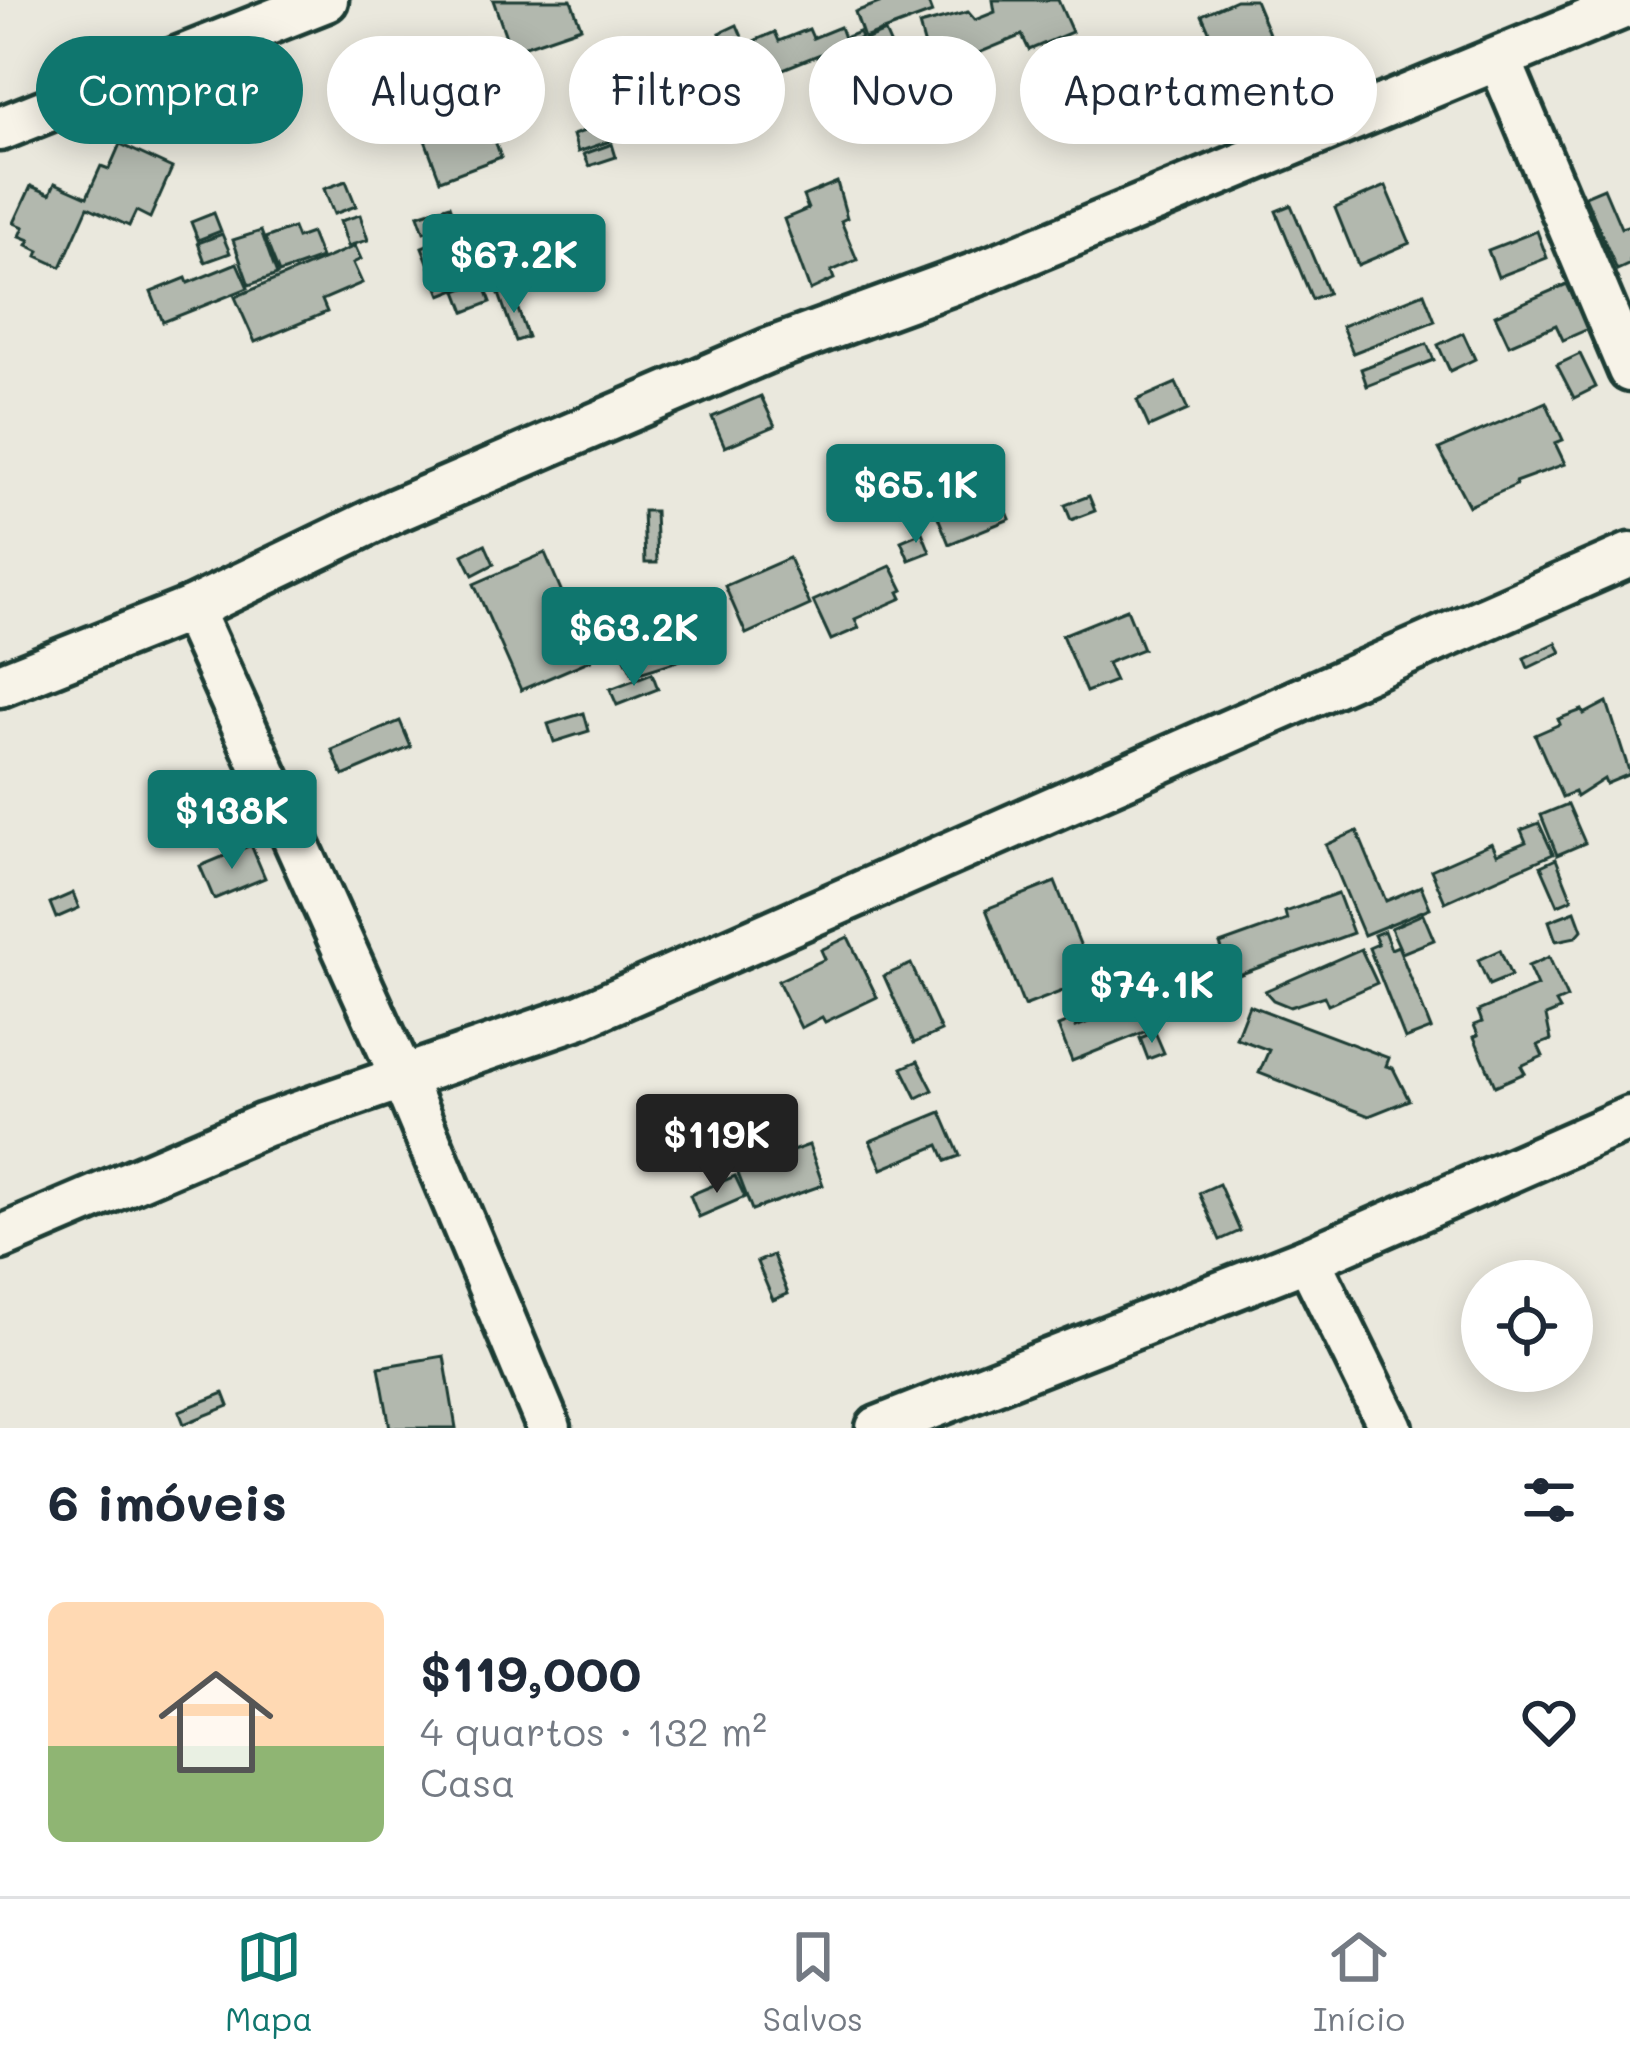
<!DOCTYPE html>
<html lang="pt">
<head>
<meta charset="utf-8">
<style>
	:root { --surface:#fff; --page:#f6f6f7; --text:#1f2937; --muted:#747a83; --line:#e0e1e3; --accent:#0f766e }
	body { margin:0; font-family:Mali,sans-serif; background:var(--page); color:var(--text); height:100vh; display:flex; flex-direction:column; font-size:45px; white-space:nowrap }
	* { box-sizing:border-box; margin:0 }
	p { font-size:39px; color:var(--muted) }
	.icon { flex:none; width:66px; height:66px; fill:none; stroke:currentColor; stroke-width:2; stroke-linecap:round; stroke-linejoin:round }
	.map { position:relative; height:1428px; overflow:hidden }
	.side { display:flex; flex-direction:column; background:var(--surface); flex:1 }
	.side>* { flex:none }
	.banner { position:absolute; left:36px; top:36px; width:1560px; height:108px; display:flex; gap:24px }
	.controls { position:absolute; left:1461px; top:1260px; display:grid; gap:24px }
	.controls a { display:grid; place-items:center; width:132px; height:132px; border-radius:50%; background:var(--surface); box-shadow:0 6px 30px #0003; font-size:60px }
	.price { position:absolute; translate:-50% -102px; padding:0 27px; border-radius:12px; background:var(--accent); color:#fff; font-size:39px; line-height:78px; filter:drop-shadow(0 3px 6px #0008) }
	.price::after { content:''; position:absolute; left:50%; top:72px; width:36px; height:27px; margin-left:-18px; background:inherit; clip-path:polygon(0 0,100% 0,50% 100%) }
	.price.active { background:#222; color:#fff }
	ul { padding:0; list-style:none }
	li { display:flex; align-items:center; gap:36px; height:300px; padding:0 48px }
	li+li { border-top:3px solid var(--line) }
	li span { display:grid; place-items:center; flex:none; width:336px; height:240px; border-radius:18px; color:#555 }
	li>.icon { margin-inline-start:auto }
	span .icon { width:144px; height:144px; fill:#fffc; stroke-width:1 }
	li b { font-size:51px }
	h2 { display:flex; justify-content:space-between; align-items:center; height:144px; padding:0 48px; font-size:51px }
	.pill { padding:0 42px; border-radius:54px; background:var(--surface); box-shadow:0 6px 30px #0003; font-size:42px; line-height:108px }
	.pill.active { background:var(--accent); color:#fff }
	.dock { display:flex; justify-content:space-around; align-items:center; height:168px; border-top:3px solid var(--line); background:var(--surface); font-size:33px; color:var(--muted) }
	.dock a { display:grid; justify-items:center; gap:6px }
	.dock .active { color:var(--accent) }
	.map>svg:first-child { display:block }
</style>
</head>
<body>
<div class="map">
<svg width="1630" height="1428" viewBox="0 0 1630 1428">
	<rect width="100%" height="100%" fill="#eae8dd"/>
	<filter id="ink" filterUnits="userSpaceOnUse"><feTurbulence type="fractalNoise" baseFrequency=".00833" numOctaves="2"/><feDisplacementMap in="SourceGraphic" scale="24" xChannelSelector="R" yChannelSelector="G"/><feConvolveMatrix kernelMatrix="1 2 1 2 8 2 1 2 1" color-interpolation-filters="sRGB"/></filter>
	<g filter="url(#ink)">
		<g fill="#b2b8ae" stroke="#1f3d34" stroke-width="3">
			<path d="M493,0H571L581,27L511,51Z"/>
			<path d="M887,0H927L932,13L864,38L855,12Z"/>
			<path d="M993,0H1058L1072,32L1029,50L1022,35L976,54L968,78L936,87L919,25L968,12L975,20L995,12Z"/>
			<path d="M1236,0H1255L1272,41L1265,44L1271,58L1255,65L1258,74L1239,82L1235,72L1204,86L1194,63L1206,58L1200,44L1212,38L1202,15Z"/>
			<path d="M737,25L760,79L744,86L720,33Z"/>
			<path d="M840,27L844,38L859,32L861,38L763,77L749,43L775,32L779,41L809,29L813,38Z"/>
			<path d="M885,32L907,82L896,87L904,104L891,109L862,41Z"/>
			<path d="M388,45L404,81L376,93L360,57Z"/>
			<path d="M862,46L896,132L875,141L840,55Z"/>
			<path d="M723,47L739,88L656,120L644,87L671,77L668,68Z"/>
			<path d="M630,55L651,114L639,118L642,126L624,132L600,65Z"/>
			<path d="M471,77L501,157L440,180L410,100Z"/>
			<path d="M1118,80L1128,99L1112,107L1102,88Z"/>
			<path d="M607,123L613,140L578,152L573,135Z"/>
			<path d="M120,144L172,168L150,218L136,211L129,226L88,207L61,267L37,256L39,251L27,245L30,240L20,236L24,227L14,223L31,186L50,194L55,183L87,197L101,166L109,169Z"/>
			<path d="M612,144L616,157L589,166L584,154Z"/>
			<path d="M346,181L356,206L334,214L324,189Z"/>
			<path d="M837,182L847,218L841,221L857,260L831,271L834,279L810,290L784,219L808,209L803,196Z"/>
			<path d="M1386,186L1410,243L1358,265L1335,208Z"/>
			<path d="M1604,188L1621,228L1630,225V264L1617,270L1585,196Z"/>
			<path d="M450,205L456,222L424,232L418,215Z"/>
			<path d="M1291,205L1328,293L1312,299L1276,211Z"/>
			<path d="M214,213L221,231L198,240L191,222Z"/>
			<path d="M360,215L368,240L348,246L340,221Z"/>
			<path d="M293,228L297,238L311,233L321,258L279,273L265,238Z"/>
			<path d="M261,231L277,275L249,285L233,240Z"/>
			<path d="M461,231L481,279L441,295L422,247Z"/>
			<path d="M1537,231L1547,258L1498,277L1488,250Z"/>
			<path d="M222,234L230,253L205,262L198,243Z"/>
			<path d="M355,246L361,259L353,263L362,283L322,300L327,312L255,342L235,297Z"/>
			<path d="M237,263L248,288L163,322L151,292L186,278L188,283Z"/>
			<path d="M483,281L491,302L465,312L457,291Z"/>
			<path d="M1567,284L1588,329L1563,340L1556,325L1509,345L1495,315Z"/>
			<path d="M511,290L528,337L516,341L499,294Z"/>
			<path d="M1424,293L1435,321L1353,353L1342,326Z"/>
			<path d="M1463,333L1475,359L1450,371L1438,345Z"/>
			<path d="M1427,344L1434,360L1367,386L1361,369Z"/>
			<path d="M1580,354L1596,387L1574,398L1557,365Z"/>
			<path d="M1176,383L1188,410L1149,427L1137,400Z"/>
			<path d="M761,396L775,426L725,447L712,417Z"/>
			<path d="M1546,402L1563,440L1555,443L1565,464L1515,482L1516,485L1469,506L1439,449Z"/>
			<path d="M997,487L1010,519L949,544L936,512Z"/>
			<path d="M1089,496L1095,511L1071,520L1065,505Z"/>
			<path d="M643,511H655L657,563H645Z"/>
			<path d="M922,532L930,552L909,560L901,541Z"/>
			<path d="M485,544L494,564L473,575L463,555Z"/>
			<path d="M545,553L591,660L521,690L474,584Z"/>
			<path d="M789,558L810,605L746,634L725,586Z"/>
			<path d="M891,566L903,590L899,592L902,598L855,619L859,628L831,640L813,601Z"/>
			<path d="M704,609L719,637L697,655L633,675L617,643L647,618Z"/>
			<path d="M1127,609L1143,649L1107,663L1115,681L1086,692L1062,635Z"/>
			<path d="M1556,643L1561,652L1528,668L1524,658Z"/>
			<path d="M652,673L658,689L617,705L610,689Z"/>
			<path d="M1607,702L1630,774L1606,784L1604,779L1576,797L1574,792L1562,797L1535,735L1560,724L1558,719L1582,710L1584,714Z"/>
			<path d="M584,713L589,731L554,742L548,724Z"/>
			<path d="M400,721L411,747L343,776L332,750Z"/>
			<path d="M1568,804L1585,843L1557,855L1541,815Z"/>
			<path d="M1539,823L1553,854L1445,902L1431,870L1492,843L1497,854L1526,842L1521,830Z"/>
			<path d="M1357,831L1386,901L1421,886L1430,908L1364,935L1326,845Z"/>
			<path d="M251,845L265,878L214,899L200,866Z"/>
			<path d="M1556,859L1572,899L1558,905L1541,866Z"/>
			<path d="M1055,882L1094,979L1024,1006L986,909Z"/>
			<path d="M73,893L79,908L56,918L50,903Z"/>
			<path d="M1338,893L1353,933L1233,977L1220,944L1287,920L1285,912Z"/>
			<path d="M1575,911L1582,930L1576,937L1556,941L1549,921Z"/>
			<path d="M1423,914L1434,940L1402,953L1391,928Z"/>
			<path d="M1384,931L1391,949L1398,946L1431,1029L1405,1039L1369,948L1378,944L1374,935Z"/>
			<path d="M848,937L877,997L825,1022L822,1017L801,1028L778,981L825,959L821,950Z"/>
			<path d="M1361,949L1377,983L1328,1005L1324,996L1290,1007L1273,1000L1265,991Z"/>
			<path d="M1500,950L1511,976L1489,985L1478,960Z"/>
			<path d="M1549,957L1567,998L1556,1003L1560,1010L1546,1016L1551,1040L1538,1045L1543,1056L1521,1066L1525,1073L1495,1086L1474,1037L1478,1035L1474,1025L1482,1022L1478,1011L1537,986L1528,966Z"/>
			<path d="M911,964L941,1031L914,1043L884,976Z"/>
			<path d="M1146,966L1158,994L1143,1000L1131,973Z"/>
			<path d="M1142,1000L1154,1028L1072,1061L1058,1026L1073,1020L1076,1027Z"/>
			<path d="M1249,1005L1389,1058L1386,1066L1393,1068L1409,1100L1369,1116L1259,1073L1269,1050L1236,1038Z"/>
			<path d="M1155,1032L1164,1053L1148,1059L1140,1038Z"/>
			<path d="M918,1061L933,1090L917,1098L902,1068Z"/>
			<path d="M941,1112L960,1156L946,1161L939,1145L882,1169L870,1141Z"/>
			<path d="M809,1145L823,1185L752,1210L737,1171Z"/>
			<path d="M735,1176L745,1197L699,1217L690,1195Z"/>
			<path d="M1219,1184L1240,1231L1220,1240L1199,1193Z"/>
			<path d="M773,1255L788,1294L773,1300L757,1262Z"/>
			<path d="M444,1356L456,1428H390L379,1367Z"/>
			<path d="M224,1393L229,1406L184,1424L179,1411Z"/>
		</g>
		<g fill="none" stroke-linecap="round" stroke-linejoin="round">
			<g stroke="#1f3d34" stroke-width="51">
				<g id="minor">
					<path d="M1500,61L1630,370"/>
					<path d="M0,129L326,0"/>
					<path d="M191,609L403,1079L549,1428"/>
					<path d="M0,685L191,609L394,511L769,350L977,274L1630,4"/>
					<path d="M0,1238L264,1125L581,1016L1630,555"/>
					<path d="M1308,1259L1391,1428"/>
					<path d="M878,1428L1308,1259L1630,1118"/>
				</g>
			</g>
			<use href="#minor" stroke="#f7f3e8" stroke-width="42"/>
		</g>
	</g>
</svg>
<div class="controls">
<a><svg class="icon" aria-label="locate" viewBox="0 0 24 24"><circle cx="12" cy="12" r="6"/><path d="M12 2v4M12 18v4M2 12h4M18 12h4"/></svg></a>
</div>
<b class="price" style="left:514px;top:316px">$67.2K</b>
<b class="price" style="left:916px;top:546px">$65.1K</b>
<b class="price" style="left:634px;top:689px">$63.2K</b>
<b class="price" style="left:232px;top:872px">$138K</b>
<b class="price" style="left:1152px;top:1046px">$74.1K</b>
<b class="price active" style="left:717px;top:1196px">$119K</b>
<div class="banner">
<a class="pill active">Comprar</a>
<a class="pill">Alugar</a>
<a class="pill">Filtros</a>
<a class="pill">Novo</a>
<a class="pill">Apartamento</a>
</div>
</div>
<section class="side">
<h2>6 imóveis<svg class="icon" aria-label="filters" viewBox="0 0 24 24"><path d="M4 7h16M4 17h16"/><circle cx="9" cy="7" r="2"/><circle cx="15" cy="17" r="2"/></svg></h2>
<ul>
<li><span style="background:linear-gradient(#ffd9b3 60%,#8fb573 0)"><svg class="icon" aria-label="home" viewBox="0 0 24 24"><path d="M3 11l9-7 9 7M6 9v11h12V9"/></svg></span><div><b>$119,000</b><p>4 quartos · 132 m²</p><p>Casa</p></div><svg class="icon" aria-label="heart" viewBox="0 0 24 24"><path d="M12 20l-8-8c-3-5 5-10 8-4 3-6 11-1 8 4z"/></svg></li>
</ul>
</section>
<nav class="dock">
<a class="active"><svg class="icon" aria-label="map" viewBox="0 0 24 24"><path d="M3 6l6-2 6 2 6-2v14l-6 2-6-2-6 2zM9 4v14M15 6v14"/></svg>Mapa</a>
<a><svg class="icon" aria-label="saved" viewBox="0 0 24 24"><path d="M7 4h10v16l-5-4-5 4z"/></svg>Salvos</a>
<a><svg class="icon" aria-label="home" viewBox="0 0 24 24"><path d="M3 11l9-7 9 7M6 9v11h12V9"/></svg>Início</a>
</nav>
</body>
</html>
